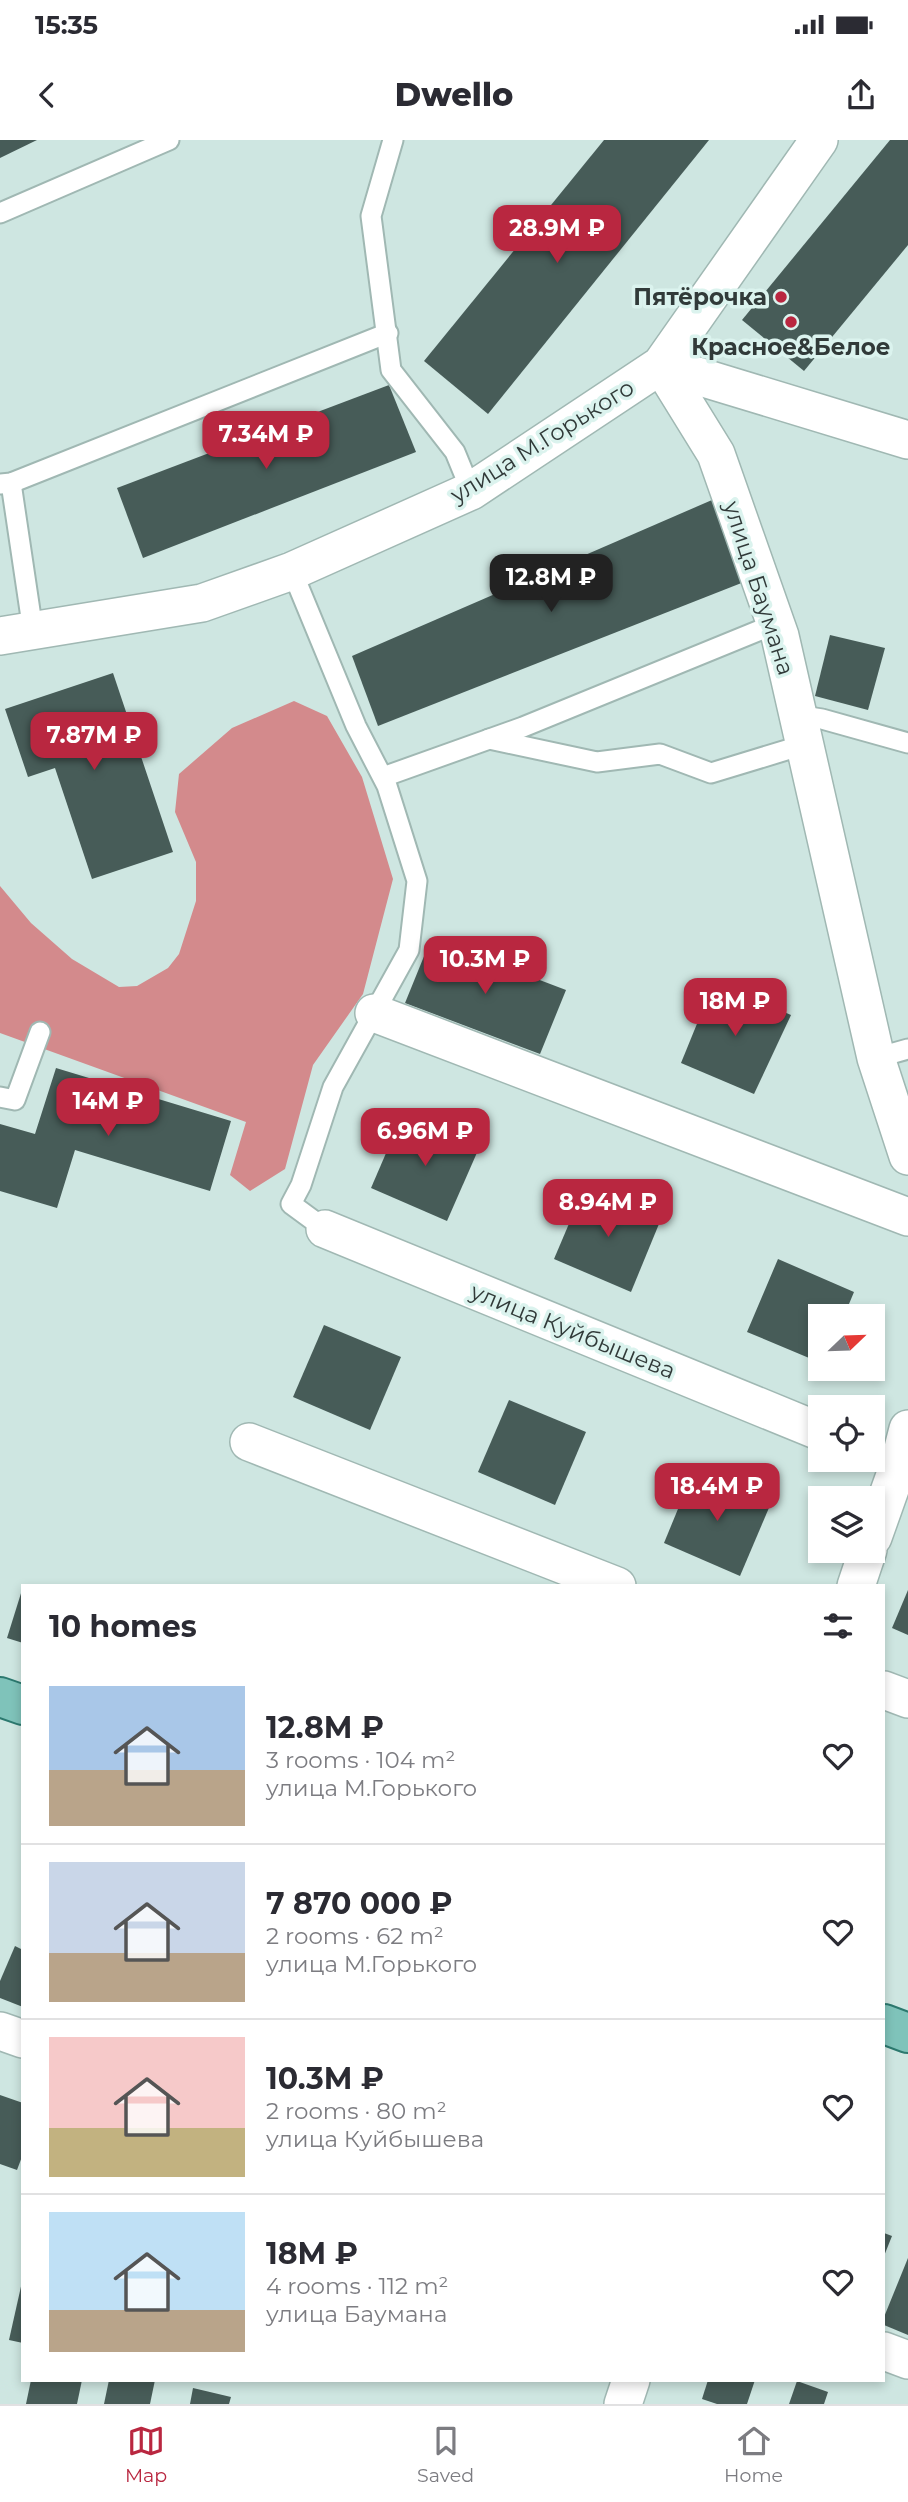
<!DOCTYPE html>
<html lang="en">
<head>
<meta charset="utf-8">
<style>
	:root { --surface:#fff; --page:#f7f7f7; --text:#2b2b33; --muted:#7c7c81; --line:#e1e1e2; --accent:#b92740 }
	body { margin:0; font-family:Montserrat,sans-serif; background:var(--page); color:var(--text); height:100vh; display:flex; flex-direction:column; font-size:26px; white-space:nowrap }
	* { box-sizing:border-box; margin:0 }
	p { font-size:23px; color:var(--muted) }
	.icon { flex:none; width:38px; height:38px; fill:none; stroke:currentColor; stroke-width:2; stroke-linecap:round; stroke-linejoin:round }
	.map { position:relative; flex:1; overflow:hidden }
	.panel { position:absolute; left:21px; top:1444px; width:864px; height:798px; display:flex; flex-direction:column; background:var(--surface); border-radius:0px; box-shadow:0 4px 10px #0003 }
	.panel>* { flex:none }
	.needle { width:46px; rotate:67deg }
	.tools { position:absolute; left:808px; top:1164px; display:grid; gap:14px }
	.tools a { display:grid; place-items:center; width:77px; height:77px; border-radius:0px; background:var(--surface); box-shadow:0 4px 10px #0003; font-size:35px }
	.price { position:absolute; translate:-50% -60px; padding:0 16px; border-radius:14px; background:var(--accent); color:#fff; font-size:23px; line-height:46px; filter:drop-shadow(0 2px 4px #0008) }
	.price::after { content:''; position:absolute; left:50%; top:42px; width:21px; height:16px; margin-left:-10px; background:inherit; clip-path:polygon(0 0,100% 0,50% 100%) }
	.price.current { background:#222; color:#fff }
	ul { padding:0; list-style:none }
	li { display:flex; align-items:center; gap:21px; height:175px; padding:0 28px }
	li+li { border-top:2px solid var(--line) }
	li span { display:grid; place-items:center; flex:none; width:196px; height:140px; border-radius:0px; color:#555 }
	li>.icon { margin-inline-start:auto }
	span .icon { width:84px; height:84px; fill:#fffc; stroke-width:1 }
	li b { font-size:30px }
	h2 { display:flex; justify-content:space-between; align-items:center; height:84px; padding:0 28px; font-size:30px }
	.status { display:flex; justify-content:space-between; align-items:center; height:49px; padding:0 35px; background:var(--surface); direction:ltr }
	.status svg { height:19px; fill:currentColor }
	header { display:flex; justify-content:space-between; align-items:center; height:91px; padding:0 28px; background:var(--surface); font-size:32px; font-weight:800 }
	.tabs { display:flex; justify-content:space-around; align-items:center; height:98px; border-top:2px solid var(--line); background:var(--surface); font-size:19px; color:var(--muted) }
	.tabs a { display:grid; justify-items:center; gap:4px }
	.tabs .current { color:var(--accent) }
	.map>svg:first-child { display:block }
</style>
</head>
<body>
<div class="status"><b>15:35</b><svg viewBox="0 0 49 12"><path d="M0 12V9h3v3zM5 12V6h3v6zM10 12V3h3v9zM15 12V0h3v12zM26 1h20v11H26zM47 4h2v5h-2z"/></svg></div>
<header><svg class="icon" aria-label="back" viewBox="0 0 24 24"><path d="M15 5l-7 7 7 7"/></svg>Dwello<svg class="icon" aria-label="share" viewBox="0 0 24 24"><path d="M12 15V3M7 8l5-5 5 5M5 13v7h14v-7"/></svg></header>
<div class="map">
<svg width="908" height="2264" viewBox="0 0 908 2264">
	<rect width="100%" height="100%" fill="#cee6e1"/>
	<path fill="#d38a8c" d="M294,561L327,576L362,637L393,739L363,854L313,925L285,1029L250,1051L230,1035L246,982L0,893V746L31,783L72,819L119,847L137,846L168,828L179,814L196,761V722L175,672L179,634L232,588Z"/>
	<g fill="#475c58">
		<path d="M0,0H37L0,18Z"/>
		<path d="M604,0H709L488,274L424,221Z"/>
		<path d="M890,0H908V105L804,231L742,180Z"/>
		<path d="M389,245L416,312L143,418L117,348Z"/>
		<path d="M712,360L744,442L378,586L352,516Z"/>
		<path d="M830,495L885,508L868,570L815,556Z"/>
		<path d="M113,533L173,712L92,739L55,628L28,637L5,569Z"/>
		<path d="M431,799L566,850L540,914L405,863Z"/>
		<path d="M714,842L791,875L754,954L681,923Z"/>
		<path d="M56,928L231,981L210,1051L75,1010L57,1068L0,1051V984L35,994Z"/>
		<path d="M402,976L479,1008L447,1081L371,1048Z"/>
		<path d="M585,1046L661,1079L631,1152L554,1119Z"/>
		<path d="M778,1119L854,1152L844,1176H821V1223L747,1192Z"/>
		<path d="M324,1185L401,1217L370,1290L293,1257Z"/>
		<path d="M509,1260L586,1292L555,1365L478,1332Z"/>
		<path d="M694,1330L771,1363L740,1436L664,1403Z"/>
		<path d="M22,1450H23V1503L7,1498Z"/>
		<path d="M908,1450V1495L892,1488Z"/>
		<path d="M15,1806L23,1810V1867L0,1858V1841Z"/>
		<path d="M0,1955L23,1963V2014L17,2030L0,2024Z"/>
		<path d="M884,2093L892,2096L884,2116Z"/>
		<path d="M908,2118V2195L884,2185V2177Z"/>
		<path d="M22,2142L23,2143V2203L9,2200Z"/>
		<path d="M31,2240H82L77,2264H26Z"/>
		<path d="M109,2240H155L150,2264H104Z"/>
		<path d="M708,2240H755L747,2264H717L702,2259Z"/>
		<path d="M797,2241L828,2252L824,2264H789Z"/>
		<path d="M193,2248L231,2257L229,2264H190Z"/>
	</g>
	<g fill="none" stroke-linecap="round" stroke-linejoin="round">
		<g stroke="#a0b8b3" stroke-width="23">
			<g id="lane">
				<path d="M393,0L371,76L391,230L455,312L471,351"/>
				<path d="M0,73L169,0"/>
				<path d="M11,343L33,491"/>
				<path d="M0,344L11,343L388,193"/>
				<path d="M292,431L356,586L387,646L417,741L409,810L333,947L301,1045L291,1064L325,1089"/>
				<path d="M796,575L822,579L908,603"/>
				<path d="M489,599L597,622L660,614L711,633L803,605"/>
				<path d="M383,637L523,587L775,484"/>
				<path d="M876,918L908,909"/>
				<path d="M0,957L15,960L40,892"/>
			</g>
		</g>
		<g stroke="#a0b8b3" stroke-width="40">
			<g id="street">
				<path d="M661,225L716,314L780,496L876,918L908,1016"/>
				<path d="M661,225L908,300"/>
				<path d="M0,496L202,463L292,431L471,351L661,225L819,0"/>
				<path d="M374,873L908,1077"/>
				<path d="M325,1089L821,1292"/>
				<path d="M249,1302L617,1446"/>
				<path d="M873,1397L899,1324L908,1289"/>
				<path d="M856,1446L868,1410"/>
				<path d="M884,1550L908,1559"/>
				<path d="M0,1891L23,1899"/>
				<path d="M884,2211L908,2220"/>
				<path d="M623,2264L631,2240"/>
			</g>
		</g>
		<g stroke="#2c796f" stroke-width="42">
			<g id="primary">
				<path d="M0,1557L23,1565"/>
				<path d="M884,1884L908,1893"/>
			</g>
		</g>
		<use href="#lane" stroke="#fff" stroke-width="19"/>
		<use href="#street" stroke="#fff" stroke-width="37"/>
		<use href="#primary" stroke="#7fc3ba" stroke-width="38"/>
	</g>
	<g fill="#b92740" stroke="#dbf3ee" stroke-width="2.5">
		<circle cx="781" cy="157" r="7"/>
		<circle cx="791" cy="182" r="7"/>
	</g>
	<g text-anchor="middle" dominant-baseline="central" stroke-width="7" stroke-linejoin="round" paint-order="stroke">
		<g font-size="23" font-weight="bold" fill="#313a39" stroke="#dbf3ee" text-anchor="end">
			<text x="767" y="157">Пятёрочка</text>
			<text x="791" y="207" text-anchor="middle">Красное&amp;Белое</text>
		</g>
		<g font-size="23" fill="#313a39" stroke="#dbf3ee">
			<text transform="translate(542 301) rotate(-32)">улица М.Горького</text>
			<text transform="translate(759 448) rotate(72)">улица Баумана</text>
			<text transform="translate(573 1191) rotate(22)">улица Куйбышева</text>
		</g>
	</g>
</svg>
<div class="tools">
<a><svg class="needle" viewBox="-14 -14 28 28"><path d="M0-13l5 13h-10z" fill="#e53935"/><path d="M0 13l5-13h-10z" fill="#7c7c81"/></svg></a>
<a><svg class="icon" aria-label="locate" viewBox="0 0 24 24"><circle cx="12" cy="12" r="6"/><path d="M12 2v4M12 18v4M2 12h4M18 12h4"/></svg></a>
<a><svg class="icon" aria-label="layers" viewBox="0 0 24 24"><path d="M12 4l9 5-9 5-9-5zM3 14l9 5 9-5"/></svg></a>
</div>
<b class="price" style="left:557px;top:125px">28.9M ₽</b>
<b class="price" style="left:266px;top:331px">7.34M ₽</b>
<b class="price current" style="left:551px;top:474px">12.8M ₽</b>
<b class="price" style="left:94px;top:632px">7.87M ₽</b>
<b class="price" style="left:485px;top:856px">10.3M ₽</b>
<b class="price" style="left:735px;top:898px">18M ₽</b>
<b class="price" style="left:108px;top:998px">14M ₽</b>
<b class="price" style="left:425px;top:1028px">6.96M ₽</b>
<b class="price" style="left:608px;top:1099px">8.94M ₽</b>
<b class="price" style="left:717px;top:1383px">18.4M ₽</b>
<section class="panel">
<h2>10 homes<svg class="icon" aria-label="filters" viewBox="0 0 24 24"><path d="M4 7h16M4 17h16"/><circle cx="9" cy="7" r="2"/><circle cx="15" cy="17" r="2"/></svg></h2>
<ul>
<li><span style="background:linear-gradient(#a9c7e8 60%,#b9a48a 0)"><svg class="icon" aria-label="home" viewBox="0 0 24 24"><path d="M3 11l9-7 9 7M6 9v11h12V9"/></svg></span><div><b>12.8M ₽</b><p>3 rooms · 104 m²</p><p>улица М.Горького</p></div><svg class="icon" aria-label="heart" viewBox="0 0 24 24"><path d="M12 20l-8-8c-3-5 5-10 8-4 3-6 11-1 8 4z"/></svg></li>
<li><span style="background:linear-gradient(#c9d6e8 65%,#b9a48a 0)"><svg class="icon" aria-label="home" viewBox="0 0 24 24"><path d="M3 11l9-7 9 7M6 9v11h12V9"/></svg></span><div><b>7 870 000 ₽</b><p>2 rooms · 62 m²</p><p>улица М.Горького</p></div><svg class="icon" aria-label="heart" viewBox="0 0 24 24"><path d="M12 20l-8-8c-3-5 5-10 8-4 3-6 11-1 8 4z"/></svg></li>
<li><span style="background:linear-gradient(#f6c9c9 65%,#c2b280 0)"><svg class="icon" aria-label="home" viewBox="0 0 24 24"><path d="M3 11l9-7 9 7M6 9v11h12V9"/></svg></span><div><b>10.3M ₽</b><p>2 rooms · 80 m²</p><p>улица Куйбышева</p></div><svg class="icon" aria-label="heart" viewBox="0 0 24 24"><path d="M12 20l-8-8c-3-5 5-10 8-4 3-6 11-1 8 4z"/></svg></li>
<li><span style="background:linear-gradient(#bfe0f5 70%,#b9a48a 0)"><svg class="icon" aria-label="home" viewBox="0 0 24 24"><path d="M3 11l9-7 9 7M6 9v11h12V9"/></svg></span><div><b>18M ₽</b><p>4 rooms · 112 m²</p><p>улица Баумана</p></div><svg class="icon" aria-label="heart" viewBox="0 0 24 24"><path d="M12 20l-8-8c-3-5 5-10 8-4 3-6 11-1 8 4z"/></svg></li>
</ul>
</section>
</div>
<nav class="tabs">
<a class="current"><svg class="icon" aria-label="map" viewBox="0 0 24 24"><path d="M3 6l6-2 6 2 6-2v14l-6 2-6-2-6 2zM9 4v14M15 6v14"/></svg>Map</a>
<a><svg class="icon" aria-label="saved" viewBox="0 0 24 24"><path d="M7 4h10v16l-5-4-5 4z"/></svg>Saved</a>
<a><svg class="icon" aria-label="home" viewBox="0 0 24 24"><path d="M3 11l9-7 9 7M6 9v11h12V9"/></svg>Home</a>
</nav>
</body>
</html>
